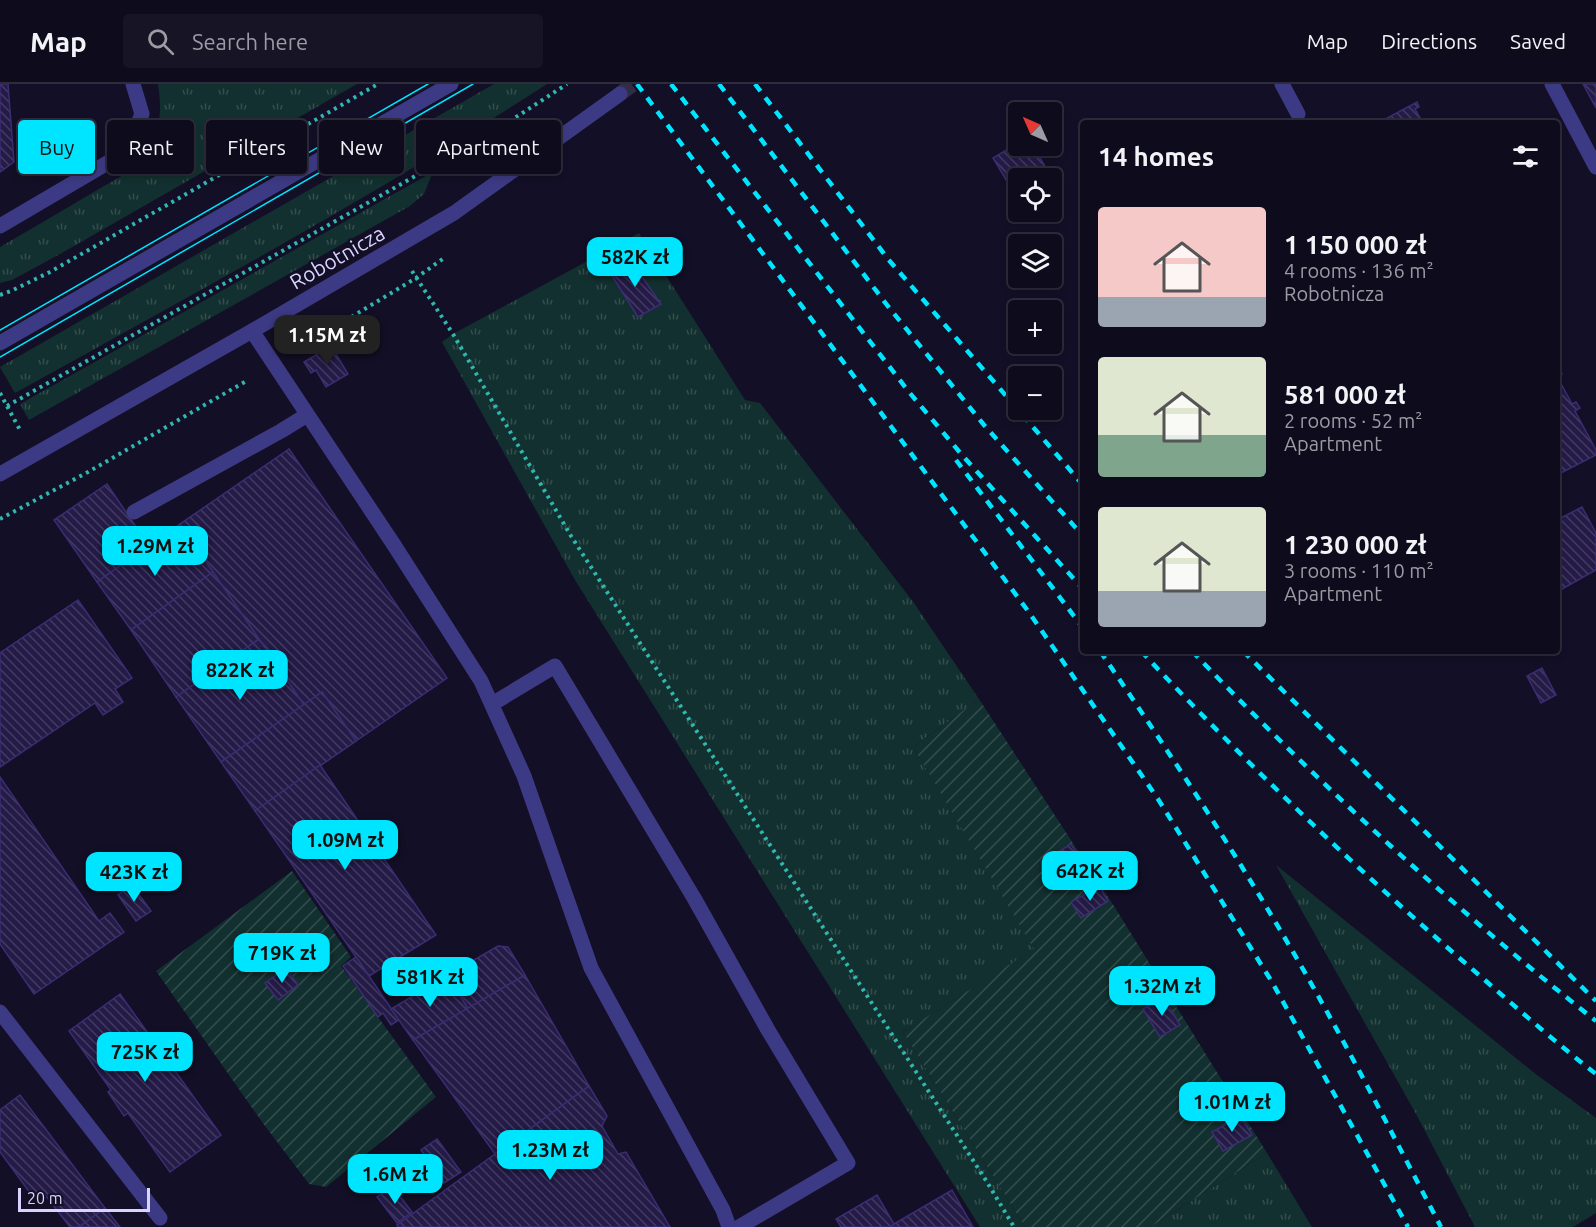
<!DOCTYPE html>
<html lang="en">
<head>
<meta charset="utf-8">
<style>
	:root { --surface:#0e0b1c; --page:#171425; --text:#f1f3f6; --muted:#9b9ba3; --line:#2e2b3b; --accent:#00e5ff }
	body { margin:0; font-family:Ubuntu,sans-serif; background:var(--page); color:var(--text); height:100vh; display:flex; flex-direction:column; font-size:22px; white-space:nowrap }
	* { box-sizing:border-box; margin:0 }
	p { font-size:20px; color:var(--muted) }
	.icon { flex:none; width:33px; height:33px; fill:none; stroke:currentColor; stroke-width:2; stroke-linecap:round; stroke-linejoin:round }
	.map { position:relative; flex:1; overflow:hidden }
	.sheet { position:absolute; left:1080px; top:36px; width:480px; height:534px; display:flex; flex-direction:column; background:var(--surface); border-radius:6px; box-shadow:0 3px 9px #0003,0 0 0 2px var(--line) }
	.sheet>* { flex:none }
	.hud { position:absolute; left:18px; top:36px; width:570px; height:54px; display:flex; gap:12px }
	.needle { width:39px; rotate:315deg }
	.buttons { position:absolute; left:1008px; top:18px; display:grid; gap:12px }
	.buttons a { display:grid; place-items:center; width:54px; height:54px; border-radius:6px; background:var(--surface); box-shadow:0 3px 9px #0003,0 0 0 2px var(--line); font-size:30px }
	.scale { position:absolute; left:18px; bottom:15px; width:132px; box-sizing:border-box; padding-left:6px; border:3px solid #d9d4ff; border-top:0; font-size:16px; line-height:21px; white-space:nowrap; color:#d9d4ff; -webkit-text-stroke:4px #130f26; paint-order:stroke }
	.price { position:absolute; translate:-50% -51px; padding:0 14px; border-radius:12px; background:var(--accent); color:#111; font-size:20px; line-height:39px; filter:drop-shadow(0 2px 3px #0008) }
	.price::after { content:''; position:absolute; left:50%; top:36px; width:18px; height:14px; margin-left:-9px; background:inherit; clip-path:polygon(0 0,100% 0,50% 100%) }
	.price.current { background:#222; color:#fff }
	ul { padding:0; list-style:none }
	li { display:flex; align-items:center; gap:18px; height:150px; padding:0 18px }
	li span { display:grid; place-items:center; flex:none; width:168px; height:120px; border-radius:6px; color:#555 }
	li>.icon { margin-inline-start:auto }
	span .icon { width:72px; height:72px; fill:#fffc; stroke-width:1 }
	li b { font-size:26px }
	h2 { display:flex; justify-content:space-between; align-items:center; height:72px; padding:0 18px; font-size:26px }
	.pill { padding:0 21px; border-radius:6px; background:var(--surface); box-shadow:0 3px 9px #0003,0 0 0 2px var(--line); font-size:21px; line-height:54px }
	.pill.current { background:var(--accent); color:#111 }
	header { display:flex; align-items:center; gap:36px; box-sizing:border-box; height:84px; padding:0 30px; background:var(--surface); border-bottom:2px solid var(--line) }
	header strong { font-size:28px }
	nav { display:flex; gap:33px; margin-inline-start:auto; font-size:21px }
	.search { width:420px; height:54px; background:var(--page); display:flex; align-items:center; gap:15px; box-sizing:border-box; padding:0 21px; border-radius:6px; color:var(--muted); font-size:22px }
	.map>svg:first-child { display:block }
</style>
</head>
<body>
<header>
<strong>Map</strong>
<div class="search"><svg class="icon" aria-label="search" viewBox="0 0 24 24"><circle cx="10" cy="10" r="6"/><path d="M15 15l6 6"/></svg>Search here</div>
<nav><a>Map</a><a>Directions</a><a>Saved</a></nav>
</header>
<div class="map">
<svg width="1596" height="1143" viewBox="0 0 1596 1143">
	<defs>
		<pattern id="grass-tufts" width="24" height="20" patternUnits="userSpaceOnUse" patternTransform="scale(1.5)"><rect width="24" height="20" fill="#12302f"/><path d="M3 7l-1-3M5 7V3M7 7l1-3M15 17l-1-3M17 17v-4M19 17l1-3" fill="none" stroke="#344d4e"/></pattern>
		<pattern id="garden-furrows" width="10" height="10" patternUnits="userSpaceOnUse" patternTransform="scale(1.5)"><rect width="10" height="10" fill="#12302f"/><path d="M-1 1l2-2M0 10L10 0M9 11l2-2" fill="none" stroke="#344d4e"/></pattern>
		<pattern id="building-back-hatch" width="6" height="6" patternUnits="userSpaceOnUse" patternTransform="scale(1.5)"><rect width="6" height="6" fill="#241b47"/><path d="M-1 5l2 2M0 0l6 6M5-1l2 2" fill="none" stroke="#433b63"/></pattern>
	</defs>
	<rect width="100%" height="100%" fill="#130f26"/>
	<g fill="url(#grass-tufts)">
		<path d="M158,0H357L60,170L12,196L0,199V163C31,145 62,127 92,109C110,98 133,88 146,71C161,51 162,24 158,0Z"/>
		<path d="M494,0H547C375,112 194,210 15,309L0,283Z"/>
		<path d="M433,88L424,110L410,122L29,336L20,320Z"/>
		<path d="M639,149L745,316L760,319L914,519L979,615L913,663L1035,865L903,948L1025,1143H980L575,496L442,258L453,250Z"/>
		<path d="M1276,781L1537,991L1596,1034V1129L1573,1143H1475L1415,1028Z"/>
		<path d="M1267,1069L1312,1143H1150Z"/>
	</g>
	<g fill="url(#garden-furrows)">
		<path d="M979,615L1114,822L1267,1069L1150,1143H1025L903,948L1034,865L913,663Z"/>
		<path d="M292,787L351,873L341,882L436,1013L326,1103L309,1100L262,1038L156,887Z"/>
	</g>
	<g fill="url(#building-back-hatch)" stroke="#3b2d73" stroke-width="1.5">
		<path d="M0,0H8L14,78L0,88Z"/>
		<path d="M1583,0H1596V24Z"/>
		<path d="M1417,18L1419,23L1415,25L1423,39H1378Z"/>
		<path d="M1018,59V62H1033L1049,89L1039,94H1018V106L1014,109L993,74Z"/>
		<path d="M629,174L661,220L638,233L609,187Z"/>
		<path d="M331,262L348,290L326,303L316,286L311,289L304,278Z"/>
		<path d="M1559,285L1562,290L1557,292L1572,320L1576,318L1580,324L1575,327L1596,366V371L1557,391V286Z"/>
		<path d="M289,365L447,594L356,657L322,608L304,621L180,440Z"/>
		<path d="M107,400L149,462L97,498L54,436Z"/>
		<path d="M1582,423L1596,449V486L1557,508V436Z"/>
		<path d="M180,440L213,488L131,546L97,498Z"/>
		<path d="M213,488L259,555L176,613L131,546Z"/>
		<path d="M78,516L132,594L115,605L123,618L103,631L95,619L0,683V569Z"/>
		<path d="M259,555L304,621L221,678L176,613Z"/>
		<path d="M1542,584L1556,611L1541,619L1527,592Z"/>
		<path d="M322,608L356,657L255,727L221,678Z"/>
		<path d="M320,681L436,851L369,892L255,727Z"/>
		<path d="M0,693L99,837L110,829L124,848L34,910L0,860Z"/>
		<path d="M1071,760L1083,779L1064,791L1053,771Z"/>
		<path d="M132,801L151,827L136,837L118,811Z"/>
		<path d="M1099,802L1108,817L1081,834L1071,818Z"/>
		<path d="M498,862L508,863L525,891L468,925L448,891Z"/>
		<path d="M356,873L399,936L391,941L383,929L378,933L343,882Z"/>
		<path d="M286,884L298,901L278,916L265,899Z"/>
		<path d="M448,891L468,925L413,956L391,925Z"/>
		<path d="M525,891L589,1002L495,1070L413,956Z"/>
		<path d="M120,910L221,1051L170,1088L128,1029L124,1032L108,1008L111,1006L69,947Z"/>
		<path d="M1163,912L1180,941L1160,953L1143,925Z"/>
		<path d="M589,1002L607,1032L602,1042L618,1070L626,1068L670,1143H398L397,1141Z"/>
		<path d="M20,1011L105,1124L79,1143H70L42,1107L33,1113L0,1068V1026Z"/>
		<path d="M1241,1032L1252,1051L1223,1067L1212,1048Z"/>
		<path d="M437,1055L461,1088L444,1099L421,1066Z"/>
		<path d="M392,1102L412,1128L397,1139L377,1113Z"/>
		<path d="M952,1106L973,1143H890L894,1140Z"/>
		<path d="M877,1111L894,1140L890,1143H841L836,1135Z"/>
		<path d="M105,1124L120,1143H79Z"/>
	</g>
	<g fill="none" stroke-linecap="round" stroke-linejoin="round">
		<path stroke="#312d47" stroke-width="15" stroke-dasharray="15 8" stroke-linecap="butt" d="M620,10L633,0"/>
		<g stroke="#2fb8b0" stroke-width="4" stroke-dasharray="3 4.5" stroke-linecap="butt">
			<path d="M412,187L453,250L571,452L987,1098L1014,1143"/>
			<path d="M0,211L11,207L50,188L378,0"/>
			<path d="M300,264L416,194L444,174"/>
			<path d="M0,309L20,346"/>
			<path d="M7,322L490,50L567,0"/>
			<path d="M0,435L88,388L248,296"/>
		</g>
		<g stroke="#3d3a85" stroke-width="15">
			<path d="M1282,0L1298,30"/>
			<path d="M1552,0L1596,83"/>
			<path d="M0,142L126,68L142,30L133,0"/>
			<path d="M252,247L394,461L481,597L524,692L591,884L723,1126L729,1143"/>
			<path d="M0,259L451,0"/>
			<path d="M0,390L252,247L454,129L620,10"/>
			<path d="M134,428L281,347L307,331"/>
			<path d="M492,620L555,582L694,814L768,946L848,1079L739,1143"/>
			<path d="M0,928L160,1134"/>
		</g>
		<g stroke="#00e5ff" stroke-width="1.5">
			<path d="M0,246L428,0"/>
			<path d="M0,273L473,0"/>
		</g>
		<g stroke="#00e5ff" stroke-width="4.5" stroke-dasharray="9 8" stroke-linecap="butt">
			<path d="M637,0L1028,527L1158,715L1272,898L1408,1143"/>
			<path d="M671,0L909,308L962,371L1083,505"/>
			<path d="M719,0L887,221L984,341L1083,452"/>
			<path d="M755,0L888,175L1083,401"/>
			<path d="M956,376L1083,544"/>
			<path d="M1100,567C1176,678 1251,792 1317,910C1360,986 1400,1065 1441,1143"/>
			<path d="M1141,567C1243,676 1351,780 1464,878C1508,916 1551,955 1596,990"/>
			<path d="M1192,567C1318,699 1453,824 1596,937"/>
			<path d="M1243,567L1596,917"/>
		</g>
	</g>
	<g text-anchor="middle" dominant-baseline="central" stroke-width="4.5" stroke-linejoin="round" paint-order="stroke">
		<g font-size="21" fill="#d9d4ff" stroke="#130f26">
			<text transform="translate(337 173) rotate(-30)">Robotnicza</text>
		</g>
	</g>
</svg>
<div class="buttons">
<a><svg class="needle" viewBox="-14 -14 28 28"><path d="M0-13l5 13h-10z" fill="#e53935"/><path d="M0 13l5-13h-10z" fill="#9b9ba3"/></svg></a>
<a><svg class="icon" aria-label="locate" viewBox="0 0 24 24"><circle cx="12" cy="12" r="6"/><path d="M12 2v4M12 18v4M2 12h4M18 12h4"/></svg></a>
<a><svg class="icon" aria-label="layers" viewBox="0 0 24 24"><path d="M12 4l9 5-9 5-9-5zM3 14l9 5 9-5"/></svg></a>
<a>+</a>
<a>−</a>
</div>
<div class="scale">20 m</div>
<b class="price" style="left:635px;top:204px">582K zł</b>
<b class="price current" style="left:327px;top:282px">1.15M zł</b>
<b class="price" style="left:155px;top:493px">1.29M zł</b>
<b class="price" style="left:240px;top:617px">822K zł</b>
<b class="price" style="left:345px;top:787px">1.09M zł</b>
<b class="price" style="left:1090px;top:818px">642K zł</b>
<b class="price" style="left:134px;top:819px">423K zł</b>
<b class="price" style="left:282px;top:900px">719K zł</b>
<b class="price" style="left:430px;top:924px">581K zł</b>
<b class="price" style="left:1162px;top:933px">1.32M zł</b>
<b class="price" style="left:145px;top:999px">725K zł</b>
<b class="price" style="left:1232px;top:1049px">1.01M zł</b>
<b class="price" style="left:550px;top:1097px">1.23M zł</b>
<b class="price" style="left:395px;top:1121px">1.6M zł</b>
<div class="hud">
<a class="pill current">Buy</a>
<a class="pill">Rent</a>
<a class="pill">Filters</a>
<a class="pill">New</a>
<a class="pill">Apartment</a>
</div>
<section class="sheet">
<h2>14 homes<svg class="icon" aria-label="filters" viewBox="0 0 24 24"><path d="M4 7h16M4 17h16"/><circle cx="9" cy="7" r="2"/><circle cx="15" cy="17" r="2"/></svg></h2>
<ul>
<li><span style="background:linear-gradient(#f6c9c9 75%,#9aa5b1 0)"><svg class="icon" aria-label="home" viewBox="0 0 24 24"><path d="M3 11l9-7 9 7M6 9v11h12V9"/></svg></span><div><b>1 150 000 zł</b><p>4 rooms · 136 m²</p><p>Robotnicza</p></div></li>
<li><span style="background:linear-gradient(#dfe7d0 65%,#7fa58c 0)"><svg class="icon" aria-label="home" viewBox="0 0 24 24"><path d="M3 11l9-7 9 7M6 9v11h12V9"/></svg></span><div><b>581 000 zł</b><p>2 rooms · 52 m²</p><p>Apartment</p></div></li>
<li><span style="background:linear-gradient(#dfe7d0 70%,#9aa5b1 0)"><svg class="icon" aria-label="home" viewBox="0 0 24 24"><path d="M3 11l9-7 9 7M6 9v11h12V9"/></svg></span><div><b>1 230 000 zł</b><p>3 rooms · 110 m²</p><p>Apartment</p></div></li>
</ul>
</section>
</div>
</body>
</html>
